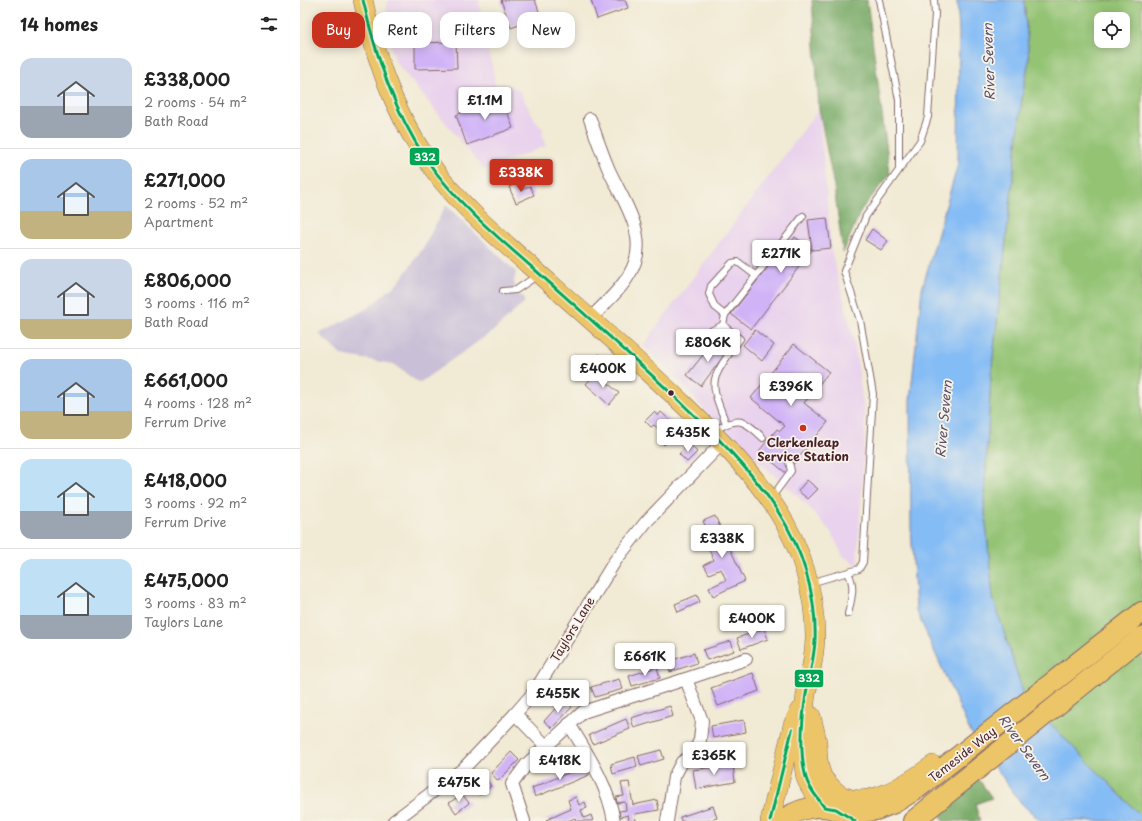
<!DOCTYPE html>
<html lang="en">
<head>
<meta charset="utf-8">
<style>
	:root { --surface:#fff; --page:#f6f6f6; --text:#222; --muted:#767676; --line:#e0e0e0; --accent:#c8321e }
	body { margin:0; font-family:"Playpen Sans",sans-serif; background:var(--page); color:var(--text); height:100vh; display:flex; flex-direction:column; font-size:15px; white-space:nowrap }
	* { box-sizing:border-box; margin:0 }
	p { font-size:13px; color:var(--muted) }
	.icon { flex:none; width:22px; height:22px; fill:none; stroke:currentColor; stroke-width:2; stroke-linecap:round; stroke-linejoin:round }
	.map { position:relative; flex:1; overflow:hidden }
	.sheet { display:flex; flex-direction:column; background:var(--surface); width:300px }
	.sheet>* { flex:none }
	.guide { position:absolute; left:12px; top:12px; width:380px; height:36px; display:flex; gap:8px }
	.tools { position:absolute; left:794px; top:12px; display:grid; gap:8px }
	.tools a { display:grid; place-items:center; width:36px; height:36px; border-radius:8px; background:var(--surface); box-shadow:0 2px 10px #0003; font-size:20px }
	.price { position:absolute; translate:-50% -34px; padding:0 9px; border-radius:4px; background:#fff; color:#222; font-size:13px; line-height:26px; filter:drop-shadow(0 1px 2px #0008) }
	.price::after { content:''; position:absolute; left:50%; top:24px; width:12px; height:9px; margin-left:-6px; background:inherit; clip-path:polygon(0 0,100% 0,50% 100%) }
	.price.selected { background:var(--accent); color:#fff }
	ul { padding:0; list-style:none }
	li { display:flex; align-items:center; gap:12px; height:100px; padding:0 20px }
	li+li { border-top:1px solid var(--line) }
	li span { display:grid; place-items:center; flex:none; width:112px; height:80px; border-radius:12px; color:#555 }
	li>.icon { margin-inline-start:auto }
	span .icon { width:48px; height:48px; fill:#fffc; stroke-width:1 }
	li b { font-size:17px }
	h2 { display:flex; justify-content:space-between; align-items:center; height:48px; padding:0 20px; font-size:17px }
	.chip { padding:0 14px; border-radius:12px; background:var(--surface); box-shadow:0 2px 10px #0003; font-size:14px; line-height:36px }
	.chip.selected { background:var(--accent); color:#fff }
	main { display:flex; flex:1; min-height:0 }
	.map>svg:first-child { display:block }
</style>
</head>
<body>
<main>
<section class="sheet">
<h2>14 homes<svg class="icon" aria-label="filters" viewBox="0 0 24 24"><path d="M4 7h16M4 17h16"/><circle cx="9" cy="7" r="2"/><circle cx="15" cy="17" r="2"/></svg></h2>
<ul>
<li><span style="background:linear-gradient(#c9d6e8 60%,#9aa5b1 0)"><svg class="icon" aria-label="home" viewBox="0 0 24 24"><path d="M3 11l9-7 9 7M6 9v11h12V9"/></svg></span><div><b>£338,000</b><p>2 rooms · 54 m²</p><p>Bath Road</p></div></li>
<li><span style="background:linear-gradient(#a9c7e8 65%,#c2b280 0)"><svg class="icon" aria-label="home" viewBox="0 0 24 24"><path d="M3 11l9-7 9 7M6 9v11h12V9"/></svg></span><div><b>£271,000</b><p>2 rooms · 52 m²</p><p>Apartment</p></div></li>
<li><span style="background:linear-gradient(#c9d6e8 75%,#c2b280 0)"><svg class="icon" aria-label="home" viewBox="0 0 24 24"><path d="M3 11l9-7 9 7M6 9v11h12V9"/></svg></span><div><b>£806,000</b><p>3 rooms · 116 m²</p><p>Bath Road</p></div></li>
<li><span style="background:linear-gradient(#a9c7e8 65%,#c2b280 0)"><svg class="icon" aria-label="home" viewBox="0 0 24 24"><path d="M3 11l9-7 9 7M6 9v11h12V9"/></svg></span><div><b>£661,000</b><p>4 rooms · 128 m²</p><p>Ferrum Drive</p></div></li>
<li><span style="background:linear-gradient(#bfe0f5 65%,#9aa5b1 0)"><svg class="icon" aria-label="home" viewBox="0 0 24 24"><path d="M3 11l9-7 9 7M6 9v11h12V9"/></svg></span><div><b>£418,000</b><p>3 rooms · 92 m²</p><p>Ferrum Drive</p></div></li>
<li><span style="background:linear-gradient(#bfe0f5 70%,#9aa5b1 0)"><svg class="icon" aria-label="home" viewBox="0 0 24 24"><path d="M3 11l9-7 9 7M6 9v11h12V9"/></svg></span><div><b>£475,000</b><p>3 rooms · 83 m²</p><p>Taylors Lane</p></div></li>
</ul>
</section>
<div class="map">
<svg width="842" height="821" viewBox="0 0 842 821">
	<rect width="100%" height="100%" fill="#f7f3e8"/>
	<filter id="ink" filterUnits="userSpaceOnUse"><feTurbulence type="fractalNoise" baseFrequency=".025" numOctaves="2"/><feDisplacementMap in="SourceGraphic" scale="8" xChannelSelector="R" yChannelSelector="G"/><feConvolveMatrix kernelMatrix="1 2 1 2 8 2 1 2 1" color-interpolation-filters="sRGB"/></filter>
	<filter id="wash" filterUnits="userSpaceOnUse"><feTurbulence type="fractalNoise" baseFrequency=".012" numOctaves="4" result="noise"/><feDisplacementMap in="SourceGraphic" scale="16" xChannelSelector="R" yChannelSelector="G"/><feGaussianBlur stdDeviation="0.9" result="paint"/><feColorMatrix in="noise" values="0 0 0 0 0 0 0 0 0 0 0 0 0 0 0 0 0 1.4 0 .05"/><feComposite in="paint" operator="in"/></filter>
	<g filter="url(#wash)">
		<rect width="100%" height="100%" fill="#f1ead4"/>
		<g fill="#e9d2ed">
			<path d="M88,0H179L183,31L194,74L195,85H209L219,91L237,123L243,129L242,136L246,146L184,170L95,61L85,22Z"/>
			<path d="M519,109L531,249L555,346L564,410L565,431L557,565L543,556L531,532L508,506L412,419L380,381L343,345Z"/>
		</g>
		<path fill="#c9bfd7" d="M146,205L216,272L214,282L217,294L224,297V303L193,331L119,383L93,364L41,355L19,334L68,308L99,282L123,248Z"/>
		<path fill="#93c373" stroke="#6e714f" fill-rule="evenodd" d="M724,0H842V817L725,698L693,598L684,502L691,375L722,97L729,60ZM801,19H823V41H801Z"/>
		<g fill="#76a965" stroke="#606448">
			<path d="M512,0H567L590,174L561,210L543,253L534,187L519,109Z"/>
			<path d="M677,777L692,798L675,804L680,821H643L641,815L651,802Z"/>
		</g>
		<path fill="#84bcf5" stroke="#676e90" d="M657,0H724L729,60L722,97L691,375L684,502L693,598L725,698L842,817V821H741L721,803L670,731L616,610L611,528L610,401L622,289L658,164L659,31Z"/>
		<g id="blocks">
			<g fill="#d0b3f7">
				<path d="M201,0H235L241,17L211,28Z"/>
				<path d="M291,0H325L328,8L297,19Z"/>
				<path d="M156,42L157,68L115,69V43Z"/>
				<path d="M202,97L213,128L167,145L156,115Z"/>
				<path d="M219,182L222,190L230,186L234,195L216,203L209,187Z"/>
				<path d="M527,218L531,248L512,250L451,329L431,314L471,263L473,265L495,237L512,250L508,220Z"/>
				<path d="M572,229L588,241L581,250L565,240Z"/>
				<path d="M455,330L474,345L462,361L443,345Z"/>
				<path d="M415,340L428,350L401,386L387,375Z"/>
				<path d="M494,344L529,372L504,403L528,422L486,473L459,451L477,429L480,431L485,426L451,398Z"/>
				<path d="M299,354L306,361L299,369L292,363Z"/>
				<path d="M296,373L319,393L309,405L286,384Z"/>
				<path d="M354,412L358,416L361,412L375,425L371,429L377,433L364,445L360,441L365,435L354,425L351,427L345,421Z"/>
				<path d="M389,443L397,452L387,462L379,454Z"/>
				<path d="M507,480L518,489L508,499L498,491Z"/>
				<path d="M415,516L445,581L413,596L409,588L426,580L421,569L409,574L404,565L414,560L408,548L414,545L403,521Z"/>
				<path d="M397,595L400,602L378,612L375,604Z"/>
				<path d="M464,629L468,639L441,649L437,638Z"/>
				<path d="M431,641L434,651L407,660L403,650Z"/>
				<path d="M394,653L397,663L370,672L366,662Z"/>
				<path d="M357,667L360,678L332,686L329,676Z"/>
				<path d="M453,673L459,691L418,706L411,688Z"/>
				<path d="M319,679L323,689L295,697L291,687Z"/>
				<path d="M264,699L272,707L252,728L244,721Z"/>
				<path d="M370,706L373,716L334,728L331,718Z"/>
				<path d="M326,719L330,729L293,744L289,735Z"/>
				<path d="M444,720L446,732L413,738L411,726Z"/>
				<path d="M361,750L364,759L341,766L338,756Z"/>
				<path d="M211,752L219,760L198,781L191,773Z"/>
				<path d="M335,757L337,767L313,774L311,764Z"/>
				<path d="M433,764L435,782L396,789L393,770Z"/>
				<path d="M285,766L289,775L235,797L232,788Z"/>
				<path d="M184,777L191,786L179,795L172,786Z"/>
				<path d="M329,782L333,805L357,800L359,810L335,814L336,821H329L328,815L320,817L319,811L326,810L325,802L317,803L316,797L324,796L321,783Z"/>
				<path d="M162,794L169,803L156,813L149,803Z"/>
				<path d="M276,797L279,805L285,802L287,808L281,810L284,818L291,815L293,821H276L275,818L268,821H247L246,820L271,809L268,800Z"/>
				<path d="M413,806L417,818L407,821H381L380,817Z"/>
			</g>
		</g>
	</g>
	<g filter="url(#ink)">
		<use href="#blocks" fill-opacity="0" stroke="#846666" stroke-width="1"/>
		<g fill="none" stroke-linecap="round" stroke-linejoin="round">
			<g stroke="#846666" stroke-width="8">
				<g id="service">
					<path d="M579,0L599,100V168"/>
					<path d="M203,291L216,290L238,275"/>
					<path d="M425,315L415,307L409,294L411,286L432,263L438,262L455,275"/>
					<path d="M404,334L423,325"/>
					<path d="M426,424C422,411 410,389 416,376C421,363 432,350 440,339L423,325L425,315L503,216"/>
					<path d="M414,431C438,416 444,419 463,438"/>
					<path d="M472,497L491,471L489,462"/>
					<path d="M548,573C556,586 551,600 548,614"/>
					<path d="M510,583L559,569L563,562L573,394L560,320L544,271L566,216L620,141L628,117L635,14L634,0"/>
				</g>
			</g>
			<g stroke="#846666" stroke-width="14">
				<g id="minor">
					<path d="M290,119C296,136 302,154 309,170C321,197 346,231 335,262C328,284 306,302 290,319"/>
					<path d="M386,679L446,659"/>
					<path d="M215,714L246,746"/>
					<path d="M269,724C288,755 308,785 314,821"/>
					<path d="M94,821L163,769L215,714L235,691L315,561L346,522L423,442"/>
					<path d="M224,821L212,784L226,765L283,712L386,679L402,721L400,740L393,755L382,762L374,777L367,821"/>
				</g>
			</g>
			<g stroke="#846666" stroke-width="20">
				<g id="primary">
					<path d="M63,0C76,65 100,127 141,179C167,211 199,238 229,265C281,311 333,356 383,404C417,437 451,470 477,510C501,547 515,592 515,636C515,656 510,675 506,694C503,716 501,757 506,778C509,788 519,798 524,807"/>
					<path d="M511,716C513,725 516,734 517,743C518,754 517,763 521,773C522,778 526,782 530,786C557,820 608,783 633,765"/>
					<path d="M470,821L493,725L500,711"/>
				</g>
			</g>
			<g stroke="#846666" stroke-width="22">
				<g id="trunk">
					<path d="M546,815L576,810L594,803L618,788L842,612"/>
					<path d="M483,821C495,809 520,803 536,810C543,812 549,817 555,821"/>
					<path d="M613,821L842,637"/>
				</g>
			</g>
			<use href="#service" stroke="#fff" stroke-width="6"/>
			<use href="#minor" stroke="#fff" stroke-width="12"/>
			<use href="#primary" stroke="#ecc569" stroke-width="19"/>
			<use href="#trunk" stroke="#ecc569" stroke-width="20"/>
			<g stroke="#f7f3e8" stroke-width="6">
				<g id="bus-1">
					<path d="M63,0C76,56 94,111 126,159C155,201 195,235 233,268C281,311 329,353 375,397C412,432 450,468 477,510C502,548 517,595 515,641C514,659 509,676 506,694C502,720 499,753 506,778C509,789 518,798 524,807L536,809L555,821"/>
					<path d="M470,821L492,730"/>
				</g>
			</g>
			<use href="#bus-1" stroke="#00a651" stroke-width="3"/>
		</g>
	</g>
	<circle fill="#4a1f2b" stroke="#f7f3e8" stroke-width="1.5" cx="371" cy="393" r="3.5"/>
	<circle fill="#c8321e" stroke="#f7f3e8" stroke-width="1.5" cx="503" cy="428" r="4"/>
	<g text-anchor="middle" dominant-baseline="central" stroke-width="3.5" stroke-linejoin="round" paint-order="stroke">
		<g font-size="12" font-weight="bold" fill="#4a1f2b" stroke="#f7f3e8">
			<text x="503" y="442">Clerkenleap<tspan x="503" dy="14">Service Station</tspan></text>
		</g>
		<g font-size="12" fill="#4a1f2b" stroke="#f7f3e8">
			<text transform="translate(272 629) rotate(-59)">Taylors Lane</text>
			<text transform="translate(662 754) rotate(-38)">Temeside Way</text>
		</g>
		<g font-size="13" font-style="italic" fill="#5b4e68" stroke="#f7f3e8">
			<text transform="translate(688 62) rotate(-92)">River Severn</text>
			<text transform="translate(643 419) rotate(-85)">River Severn</text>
			<text transform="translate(725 747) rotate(54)">River Severn</text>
		</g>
	</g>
	<g stroke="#f7f3e8" stroke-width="1.5">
		<rect x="109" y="147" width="31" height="19" rx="4" fill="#00a651"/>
		<rect x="494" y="669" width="30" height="19" rx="4" fill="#00a651"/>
	</g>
	<g font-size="11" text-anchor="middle" font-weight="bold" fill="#fff">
		<text x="125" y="161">332</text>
		<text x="509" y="682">332</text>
	</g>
</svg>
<div class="tools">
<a><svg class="icon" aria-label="locate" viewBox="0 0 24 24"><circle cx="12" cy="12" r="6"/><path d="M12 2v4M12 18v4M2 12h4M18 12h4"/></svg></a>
</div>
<b class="price" style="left:185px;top:121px">£1.1M</b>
<b class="price selected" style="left:221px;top:193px">£338K</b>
<b class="price" style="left:481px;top:274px">£271K</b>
<b class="price" style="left:408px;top:363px">£806K</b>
<b class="price" style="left:303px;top:389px">£400K</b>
<b class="price" style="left:491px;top:407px">£396K</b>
<b class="price" style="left:388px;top:453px">£435K</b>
<b class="price" style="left:422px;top:559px">£338K</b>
<b class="price" style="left:452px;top:639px">£400K</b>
<b class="price" style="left:345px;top:677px">£661K</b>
<b class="price" style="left:258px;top:714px">£455K</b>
<b class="price" style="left:414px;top:776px">£365K</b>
<b class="price" style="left:260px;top:781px">£418K</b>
<b class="price" style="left:159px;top:803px">£475K</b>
<div class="guide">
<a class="chip selected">Buy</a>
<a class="chip">Rent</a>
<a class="chip">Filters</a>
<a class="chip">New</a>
</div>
</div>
</main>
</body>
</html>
